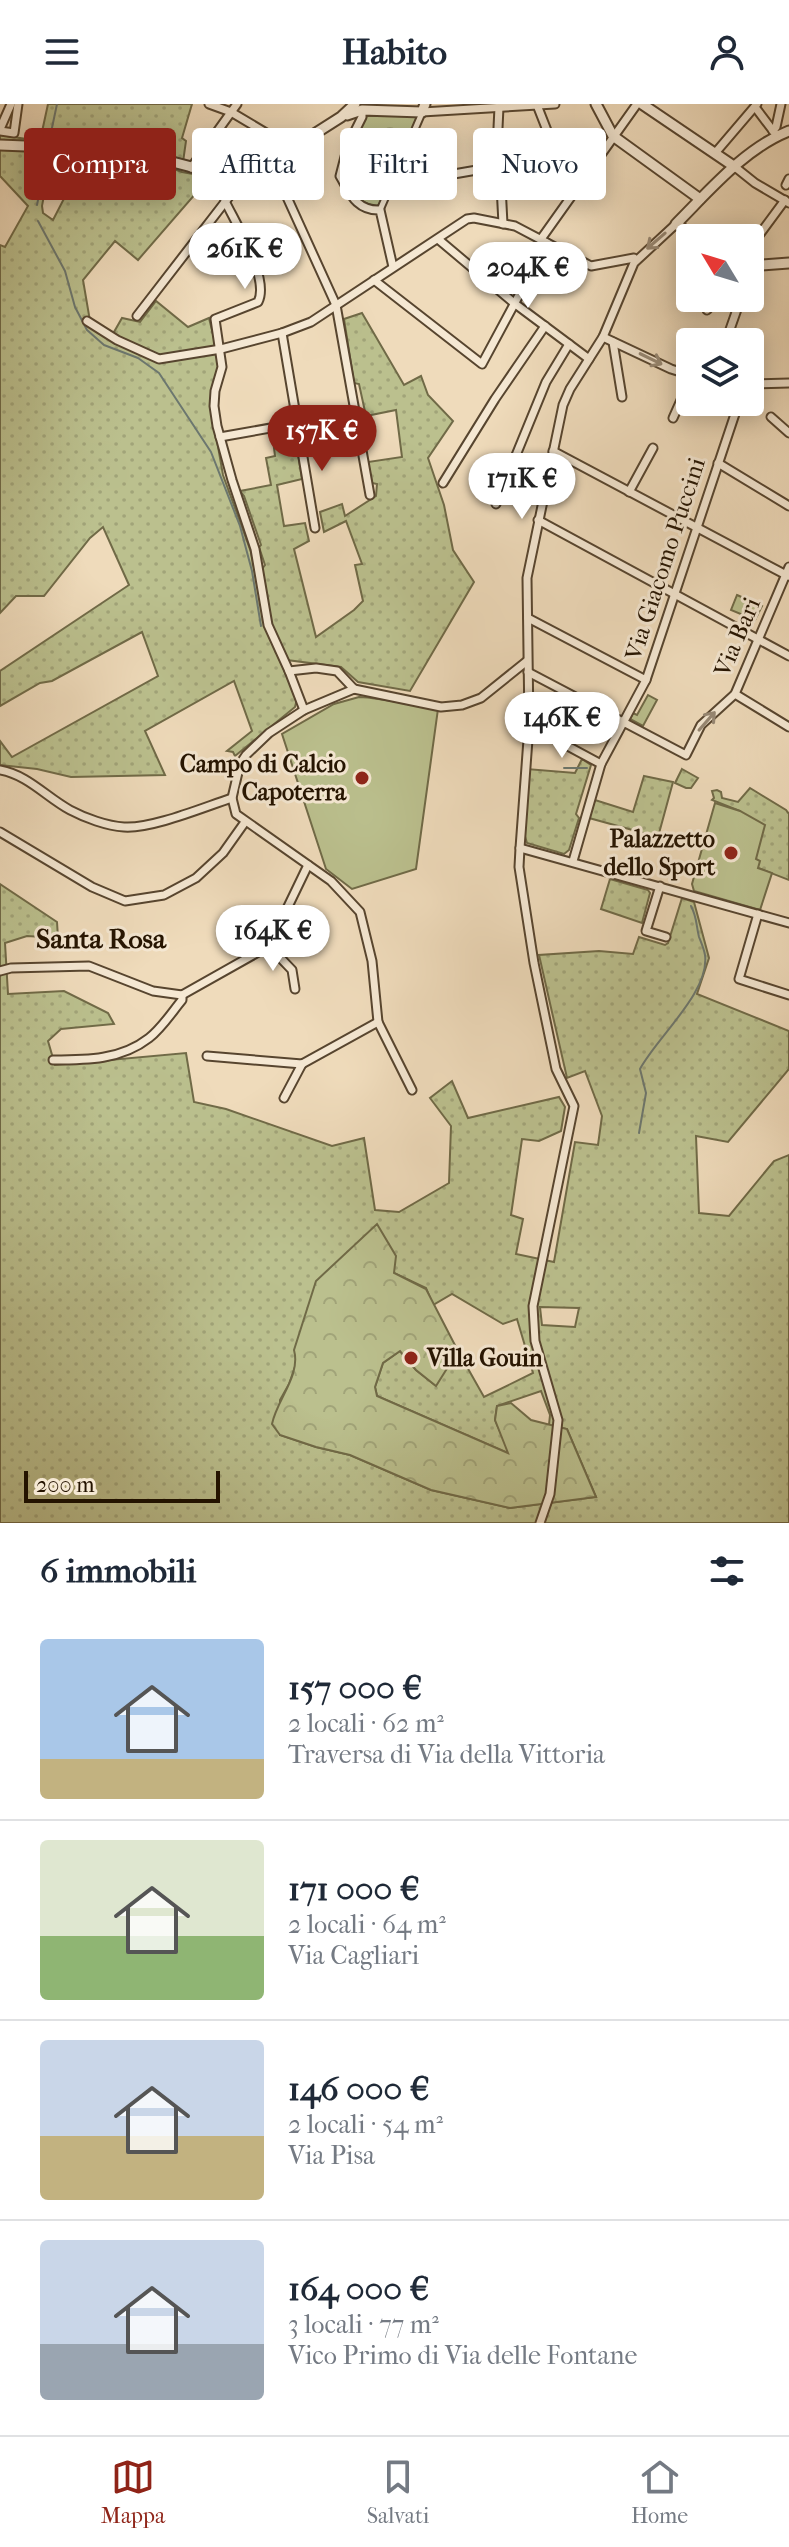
<!DOCTYPE html>
<html lang="it">
<head>
<meta charset="utf-8">
<style>
	:root { --surface:#fff; --page:#f6f6f7; --text:#1f2937; --muted:#747a83; --line:#e0e1e3; --accent:#8f2418 }
	body { margin:0; font-family:"IM FELL French Canon",serif; background:var(--page); color:var(--text); height:100vh; display:flex; flex-direction:column; font-size:30px; white-space:nowrap }
	* { box-sizing:border-box; margin:0 }
	p { font-size:26px; color:var(--muted) }
	.icon { flex:none; width:44px; height:44px; fill:none; stroke:currentColor; stroke-width:2; stroke-linecap:round; stroke-linejoin:round }
	.map { position:relative; height:1419px; overflow:hidden }
	.side { display:flex; flex-direction:column; background:var(--surface); flex:1 }
	.side>* { flex:none }
	.top-card { position:absolute; left:24px; top:24px; width:742px; height:72px; display:flex; gap:16px }
	.needle { width:52px; rotate:308deg }
	.buttons { position:absolute; left:676px; top:120px; display:grid; gap:16px }
	.buttons a { display:grid; place-items:center; width:88px; height:88px; border-radius:8px; background:var(--surface); box-shadow:0 4px 20px #0003; font-size:40px }
	.scale { position:absolute; left:24px; bottom:20px; width:196px; box-sizing:border-box; padding-left:8px; border:4px solid #241300; border-top:0; font-size:22px; line-height:28px; white-space:nowrap; color:#241300; -webkit-text-stroke:6px #f5e8d3; paint-order:stroke }
	.price { position:absolute; translate:-50% -68px; padding:0 18px; border-radius:28px; background:#fff; color:#222; font-size:26px; line-height:52px; filter:drop-shadow(0 2px 4px #0008) }
	.price::after { content:''; position:absolute; left:50%; top:48px; width:24px; height:18px; margin-left:-12px; background:inherit; clip-path:polygon(0 0,100% 0,50% 100%) }
	.price.active { background:var(--accent); color:#fff }
	ul { padding:0; list-style:none }
	li { display:flex; align-items:center; gap:24px; height:200px; padding:0 40px }
	li+li { border-top:2px solid var(--line) }
	li span { display:grid; place-items:center; flex:none; width:224px; height:160px; border-radius:8px; color:#555 }
	li>.icon { margin-inline-start:auto }
	span .icon { width:96px; height:96px; fill:#fffc; stroke-width:1 }
	li b { font-size:34px }
	h2 { display:flex; justify-content:space-between; align-items:center; height:96px; padding:0 40px; font-size:34px }
	.pill { padding:0 28px; border-radius:8px; background:var(--surface); box-shadow:0 4px 20px #0003; font-size:28px; line-height:72px }
	.pill.active { background:var(--accent); color:#fff }
	header { display:flex; justify-content:space-between; align-items:center; height:104px; padding:0 40px; background:var(--surface); font-size:36px; font-weight:700 }
	.tab-bar { display:flex; justify-content:space-around; align-items:center; height:112px; border-top:2px solid var(--line); background:var(--surface); font-size:22px; color:var(--muted) }
	.tab-bar a { display:grid; justify-items:center; gap:4px }
	.tab-bar .active { color:var(--accent) }
	.map>svg:first-child { display:block }
</style>
</head>
<body>
<header><svg class="icon" aria-label="menu" viewBox="0 0 24 24"><path d="M4 6h16M4 12h16M4 18h16"/></svg>Habito<svg class="icon" aria-label="person" viewBox="0 0 24 24"><circle cx="12" cy="8" r="4"/><path d="M4 21q1-7 8-7t8 7"/></svg></header>
<div class="map">
<svg width="789" height="1419" viewBox="0 0 789 1419">
	<defs>
		<pattern id="grass-dots" width="8" height="8" patternUnits="userSpaceOnUse" patternTransform="scale(2)"><rect width="8" height="8" fill="#bbc08e"/><path d="M2 2h.1M6 6h.1" fill="none" stroke="#a1a479" stroke-width="1.8" stroke-linecap="round"/></pattern>
		<pattern id="forest-crowns" width="20" height="18" patternUnits="userSpaceOnUse" patternTransform="scale(2)"><rect width="20" height="18" fill="#bbc08e"/><path d="M2 6a3 3 0 1 1 6 0M12 15a3 3 0 1 1 6 0" fill="none" stroke="#a1a479"/></pattern>
	</defs>
	<rect width="100%" height="100%" fill="#efdbbb"/>
	<filter id="stains"><feTurbulence type="fractalNoise" baseFrequency=".0025" numOctaves="4"/><feColorMatrix values="0 0 0 0 .2 0 0 0 0 .09 0 0 0 0 .02 0 0 0 .5 -.17"/></filter>
	<radialGradient id="worn" r=".72"><stop offset=".6" stop-color="#630" stop-opacity="0"/><stop offset="1" stop-color="#630" stop-opacity=".3"/></radialGradient>
	<g fill="url(#grass-dots)" stroke="#706a47" stroke-width="2" fill-rule="evenodd">
		<path d="M48,0H192L182,34L186,37L183,58C120,33 66,41 0,38V31L40,37Z"/>
		<path d="M0,45L52,48L42,102L43,109L53,116L89,46L147,55L182,68L210,73L138,156L115,137L83,176L90,217L88,220L110,235L122,214L140,218L156,197L188,223L209,214L220,259L210,297L223,371L251,448L265,523L297,595L295,603L235,652L233,648L227,647L252,627L234,577L145,627L165,671L71,673L37,665L0,661V637L12,653L158,572L142,528L52,577L40,579L0,602V567L129,481L103,423L90,434L44,492H16L0,509V141L5,143L28,102L0,72Z"/>
		<path d="M362,209L404,281L421,272L428,291L453,317L428,354L444,401L453,446L474,478L410,587L358,578L341,563L287,556L270,519L262,465L265,461L259,443L261,441L244,392L240,387L271,381L266,354L275,352L272,328L294,325L302,375L277,381L284,422L305,419L309,437L294,445L316,533L354,506L363,497L355,461L362,460L346,417L324,428L320,408L342,400L345,412L376,392L377,380L372,379L368,358L402,353L396,306L366,312L359,280L354,279L344,215Z"/>
		<path d="M582,655L591,661L576,710L579,714L569,746L564,750L527,739L524,729L527,665L575,669Z"/>
		<path d="M682,665L698,674L691,684H686L675,679Z"/>
		<path d="M644,672L673,678L658,733L589,714L595,696L633,708Z"/>
		<path d="M750,684L786,706L789,710V776L758,764L740,707L712,696L714,694L712,687L717,686L721,688L722,694L738,698Z"/>
		<path d="M610,775L648,786L650,789L642,819L601,805Z"/>
		<path d="M0,780L57,818L58,834L27,832L5,839L8,890L64,887L108,909L114,920L61,925L48,937L55,961L186,949L194,998L226,1005L332,1042L364,1034L375,1106L399,1108L449,1079L451,1022L430,994L452,977L468,1014L559,993L565,1003L561,1027L539,1037L522,1035L511,1111L523,1115L516,1150L554,1158L575,1038L598,1041L602,1012L585,967L567,974L539,851L599,847L633,850L639,833L665,841L668,839L682,794L694,798L709,854L697,890L789,927V965L728,1038L696,1032L699,1109L729,1112L774,1057L789,1051V1419H0ZM394,1169L426,1184L433,1201L452,1190L503,1220L517,1215L533,1269L484,1293L458,1247L435,1281L416,1266L400,1247L383,1259L375,1283L377,1292L510,1350L495,1316L497,1302L541,1287L550,1311L549,1321L567,1325L596,1393L510,1404L431,1386L350,1351L316,1343L280,1331V1296L289,1280L297,1257ZM540,1203L579,1204L575,1223L542,1221Z"/>
	</g>
	<g fill="url(#forest-crowns)" stroke="#706a47" stroke-width="2">
		<path d="M418,11L380,100L376,103L356,95L344,73L352,37L367,12Z"/>
		<path d="M648,591L657,596L643,622L630,615L633,609L637,611Z"/>
		<path d="M377,1120L396,1152L394,1169L426,1185L458,1247L436,1282L416,1266L400,1247L383,1259L375,1283L377,1292L508,1349L495,1316L497,1302L511,1299L531,1316L567,1325L596,1393L510,1404L431,1386L350,1351L316,1343L280,1331L272,1320C277,1295 301,1272 294,1246L316,1177Z"/>
	</g>
	<g fill="#bbc08e" stroke="#706a47" stroke-width="2">
		<path d="M737,491L762,502L755,516L731,506Z"/>
		<path d="M359,593C386,594 411,602 438,605L416,765L352,785L326,765L282,630L334,600Z"/>
		<path d="M715,699L740,707L765,721L756,755L760,757L758,764L772,769L760,806L694,787L692,780Z"/>
	</g>
	<g fill="none" stroke-linecap="round" stroke-linejoin="round">
		<g stroke="#6c776f" stroke-width="2">
			<path d="M49,38L57,0"/>
			<path d="M37,101L47,50"/>
			<path d="M38,117L65,167L75,203L87,226L104,241L138,254L159,269L211,348L240,422L252,467L261,522"/>
			<path d="M564,664H587"/>
			<path d="M639,1029L646,989L640,965C657,933 710,888 705,851C704,845 701,838 699,833C696,821 697,813 691,802"/>
		</g>
		<g stroke="#57452f" stroke-width="9">
			<path id="pedestrian" d="M380,106L422,9"/>
		</g>
		<g stroke="#57452f" stroke-width="11">
			<g id="minor">
				<path d="M209,0L231,8L293,45"/>
				<path d="M537,1L572,90"/>
				<path d="M499,3L498,24L503,120"/>
				<path d="M755,3L777,32"/>
				<path d="M362,6V13L348,41L340,72C350,89 356,107 380,106L393,163"/>
				<path d="M422,8L555,0"/>
				<path d="M0,25L11,0"/>
				<path d="M0,27L14,29L18,0"/>
				<path d="M773,27L776,23L781,0"/>
				<path d="M716,48L757,0"/>
				<path d="M271,58L336,201L370,391"/>
				<path d="M735,63L755,79L789,99"/>
				<path d="M191,64L237,0"/>
				<path d="M448,71L500,62"/>
				<path d="M786,81L789,75"/>
				<path d="M225,97C236,120 270,175 258,198L215,215L222,263L215,287L214,302L217,322L232,376L255,445L268,521L289,567L304,606"/>
				<path d="M757,134L785,96"/>
				<path d="M438,135L514,199L589,255"/>
				<path d="M541,135L637,0"/>
				<path d="M374,176L482,260L547,139"/>
				<path d="M707,206L717,194"/>
				<path d="M137,212L242,76"/>
				<path d="M87,217L117,236L159,255L221,245L282,229L311,218L467,115L474,114L515,122L591,162L634,154L636,156"/>
				<path d="M282,229L315,424"/>
				<path d="M603,233L671,265L690,271"/>
				<path d="M613,238L622,293"/>
				<path d="M722,238L728,231L741,194"/>
				<path d="M750,280L789,279"/>
				<path d="M771,313L789,329"/>
				<path d="M673,314L690,276"/>
				<path d="M220,333L355,309"/>
				<path d="M553,347L788,472"/>
				<path d="M718,359L789,402"/>
				<path d="M443,379L495,295L545,222"/>
				<path d="M629,388L653,344"/>
				<path d="M496,400L546,278L569,240"/>
				<path d="M538,416L789,552"/>
				<path d="M528,514L646,576"/>
				<path d="M289,567L316,564L337,567L354,585"/>
				<path d="M528,568L686,651L701,621L735,590L789,463"/>
				<path d="M735,590L789,623"/>
				<path d="M536,625L601,660"/>
				<path d="M0,666C28,671 46,693 70,706C85,714 107,722 124,723C152,725 204,703 232,694"/>
				<path d="M0,728L92,783L125,797L164,791L196,774L223,749L245,718"/>
				<path d="M520,744L789,819"/>
				<path d="M573,757L601,660L646,576L739,298"/>
				<path d="M660,782L646,827L666,833"/>
				<path d="M758,810L739,875L789,891"/>
				<path d="M269,842L292,866L295,885"/>
				<path d="M0,867L11,864L89,862L153,887L182,891L269,842L308,761"/>
				<path d="M207,952L302,960L378,918"/>
				<path d="M53,956C87,956 121,956 149,934C162,924 172,908 182,896V891"/>
				<path d="M412,986L378,918L372,857L360,808L331,777L236,710L232,694L240,660L246,651L269,629L304,606L354,585L441,603L462,601L481,594L527,557"/>
				<path d="M284,994L302,960"/>
				<path d="M540,1419L550,1390L558,1316L535,1237L533,1202L574,1002L556,965L534,859L519,763L520,744L529,622L527,474L563,301L570,285L603,233L634,159L676,120"/>
			</g>
		</g>
		<g stroke="#57452f" stroke-width="13">
			<g id="tertiary">
				<path d="M596,0L613,32L700,95"/>
				<path d="M642,0L735,63"/>
				<path d="M347,11L362,6L422,8L425,0"/>
				<path d="M0,41L126,46L242,76L341,13L355,0"/>
				<path d="M696,134L676,120C709,87 745,44 789,27"/>
				<path d="M750,162L789,159"/>
			</g>
		</g>
		<use href="#pedestrian" stroke="#f5e8d3" stroke-width="5"/>
		<use href="#minor" stroke="#f5e8d3" stroke-width="7"/>
		<use href="#tertiary" stroke="#f5e8d3" stroke-width="9"/>
	</g>
	<defs><path id="oneway-shaft" d="M-6 0H5M1.5-3L5.5 0L1.5 3" fill="none" stroke-width="1.6" stroke-linecap="round" stroke-linejoin="round" transform="scale(2)"/></defs>
	<g stroke="#978874">
		<use href="#oneway-shaft" transform="translate(656 137) rotate(139)"/>
		<use href="#oneway-shaft" transform="translate(651 255) rotate(26)"/>
		<use href="#oneway-shaft" transform="translate(707 617) rotate(-49)"/>
	</g>
	<g fill="#8f2418" stroke="#f5e8d3" stroke-width="3">
		<circle cx="362" cy="674" r="8"/>
		<circle cx="731" cy="749" r="8"/>
		<circle cx="411" cy="1254" r="8"/>
	</g>
	<g text-anchor="middle" dominant-baseline="central" stroke-width="6" stroke-linejoin="round" paint-order="stroke">
		<g font-size="24" fill="#241300" stroke="#f5e8d3">
			<text transform="translate(665 455) rotate(-72)">Via Giacomo Puccini</text>
			<text transform="translate(737 533) rotate(-67)">Via Bari</text>
		</g>
		<g font-size="24" font-weight="bold" fill="#241300" stroke="#f5e8d3" text-anchor="end">
			<text x="346" y="660">Campo di Calcio<tspan x="346" dy="28">Capoterra</tspan></text>
			<text x="715" y="735">Palazzetto<tspan x="715" dy="28">dello Sport</tspan></text>
			<text x="427" y="1254" text-anchor="start">Villa Gouin</text>
		</g>
		<g font-size="28" font-weight="bold" fill="#241300" stroke="#f5e8d3">
			<text x="101" y="834">Santa Rosa</text>
		</g>
	</g>
	<rect width="100%" height="100%" filter="url(#stains)"/>
	<rect width="100%" height="100%" fill="url(#worn)"/>
</svg>
<div class="buttons">
<a><svg class="needle" viewBox="-14 -14 28 28"><path d="M0-13l5 13h-10z" fill="#e53935"/><path d="M0 13l5-13h-10z" fill="#747a83"/></svg></a>
<a><svg class="icon" aria-label="layers" viewBox="0 0 24 24"><path d="M12 4l9 5-9 5-9-5zM3 14l9 5 9-5"/></svg></a>
</div>
<div class="scale">200 m</div>
<b class="price" style="left:245px;top:187px">261K €</b>
<b class="price" style="left:528px;top:206px">204K €</b>
<b class="price active" style="left:322px;top:369px">157K €</b>
<b class="price" style="left:522px;top:417px">171K €</b>
<b class="price" style="left:562px;top:656px">146K €</b>
<b class="price" style="left:273px;top:869px">164K €</b>
<div class="top-card">
<a class="pill active">Compra</a>
<a class="pill">Affitta</a>
<a class="pill">Filtri</a>
<a class="pill">Nuovo</a>
</div>
</div>
<section class="side">
<h2>6 immobili<svg class="icon" aria-label="filters" viewBox="0 0 24 24"><path d="M4 7h16M4 17h16"/><circle cx="9" cy="7" r="2"/><circle cx="15" cy="17" r="2"/></svg></h2>
<ul>
<li><span style="background:linear-gradient(#a9c7e8 75%,#c2b280 0)"><svg class="icon" aria-label="home" viewBox="0 0 24 24"><path d="M3 11l9-7 9 7M6 9v11h12V9"/></svg></span><div><b>157 000 €</b><p>2 locali · 62 m²</p><p>Traversa di Via della Vittoria</p></div></li>
<li><span style="background:linear-gradient(#dfe7d0 60%,#8fb573 0)"><svg class="icon" aria-label="home" viewBox="0 0 24 24"><path d="M3 11l9-7 9 7M6 9v11h12V9"/></svg></span><div><b>171 000 €</b><p>2 locali · 64 m²</p><p>Via Cagliari</p></div></li>
<li><span style="background:linear-gradient(#c9d6e8 60%,#c2b280 0)"><svg class="icon" aria-label="home" viewBox="0 0 24 24"><path d="M3 11l9-7 9 7M6 9v11h12V9"/></svg></span><div><b>146 000 €</b><p>2 locali · 54 m²</p><p>Via Pisa</p></div></li>
<li><span style="background:linear-gradient(#c9d6e8 65%,#9aa5b1 0)"><svg class="icon" aria-label="home" viewBox="0 0 24 24"><path d="M3 11l9-7 9 7M6 9v11h12V9"/></svg></span><div><b>164 000 €</b><p>3 locali · 77 m²</p><p>Vico Primo di Via delle Fontane</p></div></li>
</ul>
</section>
<nav class="tab-bar">
<a class="active"><svg class="icon" aria-label="map" viewBox="0 0 24 24"><path d="M3 6l6-2 6 2 6-2v14l-6 2-6-2-6 2zM9 4v14M15 6v14"/></svg>Mappa</a>
<a><svg class="icon" aria-label="saved" viewBox="0 0 24 24"><path d="M7 4h10v16l-5-4-5 4z"/></svg>Salvati</a>
<a><svg class="icon" aria-label="home" viewBox="0 0 24 24"><path d="M3 11l9-7 9 7M6 9v11h12V9"/></svg>Home</a>
</nav>
</body>
</html>
